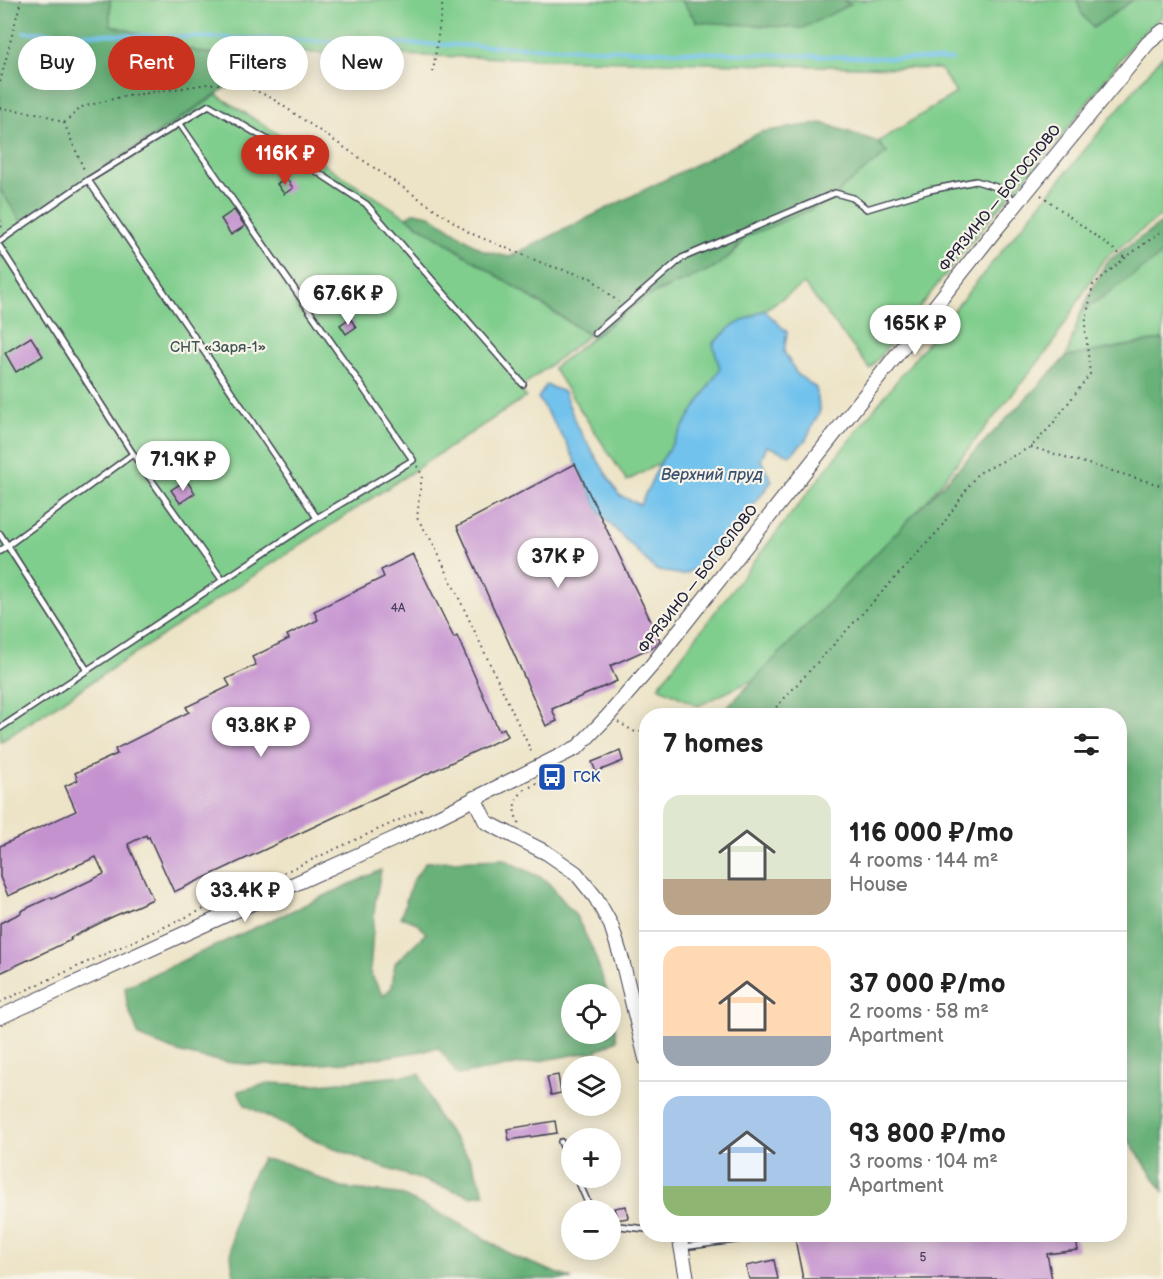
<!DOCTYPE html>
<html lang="en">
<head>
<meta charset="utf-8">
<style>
	:root { --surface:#fff; --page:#f2f2f2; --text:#222; --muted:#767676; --line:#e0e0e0; --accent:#c8321e }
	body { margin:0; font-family:"Balsamiq Sans",sans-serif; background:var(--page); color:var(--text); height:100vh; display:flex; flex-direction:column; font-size:22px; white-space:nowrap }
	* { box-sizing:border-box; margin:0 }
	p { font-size:20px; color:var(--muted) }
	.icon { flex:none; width:33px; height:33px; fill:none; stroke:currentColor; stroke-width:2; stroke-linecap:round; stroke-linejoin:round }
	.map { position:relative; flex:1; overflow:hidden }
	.panel { position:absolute; left:639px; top:708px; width:488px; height:534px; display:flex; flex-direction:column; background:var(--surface); border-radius:24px; box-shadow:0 3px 15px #0003 }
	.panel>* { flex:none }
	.hud { position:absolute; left:18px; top:36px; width:531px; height:54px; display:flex; gap:12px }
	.tools { position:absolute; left:561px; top:984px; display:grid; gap:12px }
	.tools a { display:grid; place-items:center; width:60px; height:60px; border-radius:50%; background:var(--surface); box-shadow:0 3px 15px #0003; font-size:30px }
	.price { position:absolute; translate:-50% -51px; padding:0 14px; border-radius:21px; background:#fff; color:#222; font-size:20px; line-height:39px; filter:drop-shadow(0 2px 3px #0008) }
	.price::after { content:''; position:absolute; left:50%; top:36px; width:18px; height:14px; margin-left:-9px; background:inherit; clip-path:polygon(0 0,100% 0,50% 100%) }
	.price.active { background:var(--accent); color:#fff }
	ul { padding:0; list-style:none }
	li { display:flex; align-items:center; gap:18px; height:150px; padding:0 24px }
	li+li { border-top:2px solid var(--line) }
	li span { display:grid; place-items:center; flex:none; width:168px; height:120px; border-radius:18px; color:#555 }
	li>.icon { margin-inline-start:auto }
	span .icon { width:72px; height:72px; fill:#fffc; stroke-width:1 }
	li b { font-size:26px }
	h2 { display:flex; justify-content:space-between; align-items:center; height:72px; padding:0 24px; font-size:26px }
	.tag { padding:0 21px; border-radius:27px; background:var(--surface); box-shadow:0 3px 15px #0003; font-size:21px; line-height:54px }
	.tag.active { background:var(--accent); color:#fff }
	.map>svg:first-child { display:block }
</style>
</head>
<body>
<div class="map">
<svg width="1163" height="1279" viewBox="0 0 1163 1279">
	<rect width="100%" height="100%" fill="#f7f3e8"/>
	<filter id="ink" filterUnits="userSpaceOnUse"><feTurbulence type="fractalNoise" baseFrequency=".0167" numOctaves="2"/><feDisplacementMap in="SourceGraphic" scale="12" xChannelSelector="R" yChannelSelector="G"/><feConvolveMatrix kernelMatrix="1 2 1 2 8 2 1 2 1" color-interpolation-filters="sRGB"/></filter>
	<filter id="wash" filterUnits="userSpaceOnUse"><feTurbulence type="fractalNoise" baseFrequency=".008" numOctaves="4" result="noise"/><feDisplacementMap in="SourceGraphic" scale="24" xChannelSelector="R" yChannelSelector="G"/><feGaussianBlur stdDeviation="1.35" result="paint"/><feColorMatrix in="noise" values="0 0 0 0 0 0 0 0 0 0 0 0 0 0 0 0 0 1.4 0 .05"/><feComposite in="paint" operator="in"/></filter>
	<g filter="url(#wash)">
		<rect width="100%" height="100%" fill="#ede4c7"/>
		<g fill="#80ce8d" stroke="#517864" stroke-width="1.5">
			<path d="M110,0H681L697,22L850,4L842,0H1077L1082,14L1093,28L1133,0H1163V16L1137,38L1055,145L993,215L870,369L804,284L764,310L731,327L713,343L720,369L660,463L627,481L553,368L644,298L715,267L737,250L745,237L835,199L841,189L887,153L878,142L956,93L940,69L276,52L242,77L235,57L199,52L110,25Z"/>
			<path d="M1163,55V214L1103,260L1052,345L912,519L772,671L698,706L658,687C820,472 991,263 1163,55Z"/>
			<path d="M217,95L589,335L520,388L526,397L0,742V189L23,223Z"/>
			<path d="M1163,254V339L1066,357L1081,312Z"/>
		</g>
		<g fill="#68b178" stroke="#456a5a" stroke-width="1.5">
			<path d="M0,0H110V25L199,52L235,57L242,77L22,223L0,189Z"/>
			<path d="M681,0H842L851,4L803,28L697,22Z"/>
			<path d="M1077,0H1133L1093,28L1082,14Z"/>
			<path d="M822,123L878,142L887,153L841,189L836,199L745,237C722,276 681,277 645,298C627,308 610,324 593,337L406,217L415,212L430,215L484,251L509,257L761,132Z"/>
			<path d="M1163,222V254L1081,312L1106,262Z"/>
			<path d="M1163,339V1191L1119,1126V716L720,715L1066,357Z"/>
			<path d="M503,859L546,880L576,916L593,950L608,994H572V1034H610L611,1006L617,1040L596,1051L458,1075L439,1048C357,1063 263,1076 182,1053C168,1049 153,1042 139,1036L127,1005L125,987L381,870L375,903L370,972L383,996L392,987L395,963L426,933L417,923L401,917L412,882L426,862Z"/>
			<path d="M420,1074L437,1116L470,1159L485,1194L471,1196L376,1165L312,1139L245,1105L238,1091L270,1083L309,1085Z"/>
			<path d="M262,1159L286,1163L341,1188L399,1194L453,1220L515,1257L572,1279H235C223,1236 240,1196 262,1159Z"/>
		</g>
		<path fill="#71c2ed" stroke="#4a7294" stroke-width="1.5" d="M764,310L787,332L784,352L797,374L816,388L820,411L805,441L790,455L767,446L761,460L772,481L711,561L683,575L656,570L601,515L566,442L538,398L546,385L564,392L577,426L619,495L640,505L660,463L720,369L713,344L731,327Z"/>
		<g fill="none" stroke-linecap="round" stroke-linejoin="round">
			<path stroke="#71c2ed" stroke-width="4" d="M24,32L952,60"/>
		</g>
		<g id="blocks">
			<g fill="#c592d0">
				<path d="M286,178L293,188L284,194L277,184Z"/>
				<path d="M234,210L245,226L231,235L221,219Z"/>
				<path d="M350,318L356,327L346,334L340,325Z"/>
				<path d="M31,337L43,356L16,372L5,353Z"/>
				<path d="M575,464L660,640L655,646L610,666L617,681L552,709L557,721L546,726L457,526Z"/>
				<path d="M186,480L195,493L180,503L171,490Z"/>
				<path d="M413,554L454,638L457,636L499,731L504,728L508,736L174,892L149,837L147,838L146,835L128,844L153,899L112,917L70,938L71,940L0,973V923L21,913V911L51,897L52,899L104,874L96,857L8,896L0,877V846L76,811L65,786L78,780L75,773L117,754L115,749L189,712L186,707L230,686L226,679L256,665L252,657L289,639L287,635L318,620L314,611L384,577L381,570Z"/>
				<path d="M620,751L623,761L596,772L592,762Z"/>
				<path d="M558,1075L561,1093L551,1095L547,1077Z"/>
				<path d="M555,1121L557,1133L509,1140L507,1129Z"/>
				<path d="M626,1206L628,1218L617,1220L614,1208Z"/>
				<path d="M819,1234H1075L1078,1250L1047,1254L1052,1279H803L795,1239Z"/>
				<path d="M774,1260L778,1279H749L746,1266Z"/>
			</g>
		</g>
	</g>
	<g filter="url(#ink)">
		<use href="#blocks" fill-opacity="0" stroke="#403f50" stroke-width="1.5"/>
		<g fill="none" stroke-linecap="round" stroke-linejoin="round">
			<g stroke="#403f50" stroke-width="8">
				<g id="service">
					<path d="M88,180L317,518"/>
					<path d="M0,241L88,180L209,105L276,145L366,204L523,384"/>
					<path d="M0,247L133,454L223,581"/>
					<path d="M595,333L682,258L835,193L853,198L867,209L930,190L976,181L996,187L1016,201"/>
					<path d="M0,534L87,670"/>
					<path d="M0,551L133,454"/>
					<path d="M0,728L317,518L413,460L180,124"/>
					<path d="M561,1142L572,1166"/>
					<path d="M577,1178L591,1210"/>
					<path d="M610,1225L646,1229"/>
					<path d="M683,1247L742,1239"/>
				</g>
			</g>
			<g stroke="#403f50" stroke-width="16">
				<g id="tertiary">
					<path d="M474,798L486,822L547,853L576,873L596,898L611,925L622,960L646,1059"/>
					<path d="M0,1017L396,838L578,747L608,716L652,665L992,234L1148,43L1163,31"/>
					<path d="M679,1234L687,1279"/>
				</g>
			</g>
			<g stroke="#403f50" stroke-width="2" stroke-dasharray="1.5 4.5" stroke-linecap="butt">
				<path d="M433,72L443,0"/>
				<path d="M0,82L21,0"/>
				<path d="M0,108L42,114L64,123L85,172"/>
				<path d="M64,123L82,107L121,97L208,84H240L270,97L470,233L547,265L591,278L618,302"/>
				<path d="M1041,195L1125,258"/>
				<path d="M0,220L2,229"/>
				<path d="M1031,447L1163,486"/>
				<path d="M417,466L422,475L417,518L433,543L533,755"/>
				<path d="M768,716L939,530L977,474L1031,447L1051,426L1090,374L1085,324L1093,285L1125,258L1163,230"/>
				<path d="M618,722L635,732L646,731"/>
				<path d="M530,787L552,777"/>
				<path d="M519,823C511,809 514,800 525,789"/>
				<path d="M0,1002L423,809"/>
			</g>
			<use href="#service" stroke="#fff" stroke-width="5"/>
			<use href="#tertiary" stroke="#fff" stroke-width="14"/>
		</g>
	</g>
	<defs>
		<g id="bus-square" transform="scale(1.5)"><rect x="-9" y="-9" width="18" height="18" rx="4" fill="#1a4fb4" stroke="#f7f3e8"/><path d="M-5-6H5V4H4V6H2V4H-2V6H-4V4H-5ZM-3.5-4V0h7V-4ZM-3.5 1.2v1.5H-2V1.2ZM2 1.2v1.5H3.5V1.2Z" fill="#fff"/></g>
	</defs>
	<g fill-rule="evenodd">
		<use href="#bus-square" x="552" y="777"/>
	</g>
	<g text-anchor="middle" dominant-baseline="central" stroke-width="4.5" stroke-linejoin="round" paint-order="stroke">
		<g font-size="12" fill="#4b3e60">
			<text x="398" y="608">4А</text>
			<text x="923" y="1257">5</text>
		</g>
		<g font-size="15" fill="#22223b" stroke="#f7f3e8">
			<text transform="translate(1000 198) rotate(-51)">ФРЯЗИНО — БОГОСЛОВО</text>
			<text transform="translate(698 579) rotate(-52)">ФРЯЗИНО — БОГОСЛОВО</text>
		</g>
		<g font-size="15" fill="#3e5654" stroke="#f7f3e8">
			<text x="218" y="347">СНТ «Заря-1»</text>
		</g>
		<g font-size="15" fill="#164399" stroke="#f7f3e8" text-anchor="start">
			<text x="573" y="777">ГСК</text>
		</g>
		<g font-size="16" font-style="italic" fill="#3a5270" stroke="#f7f3e8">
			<text x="712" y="475">Верхний пруд</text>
		</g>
	</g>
</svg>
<div class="tools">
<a><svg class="icon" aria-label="locate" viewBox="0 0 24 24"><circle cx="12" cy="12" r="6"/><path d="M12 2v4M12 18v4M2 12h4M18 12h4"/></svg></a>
<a><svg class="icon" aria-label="layers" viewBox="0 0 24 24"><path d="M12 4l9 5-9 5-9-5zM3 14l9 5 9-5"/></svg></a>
<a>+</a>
<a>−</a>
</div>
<b class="price active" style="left:285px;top:186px">116K ₽</b>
<b class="price" style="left:348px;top:326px">67.6K ₽</b>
<b class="price" style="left:915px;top:356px">165K ₽</b>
<b class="price" style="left:183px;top:492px">71.9K ₽</b>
<b class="price" style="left:558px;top:589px">37K ₽</b>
<b class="price" style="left:261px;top:758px">93.8K ₽</b>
<b class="price" style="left:245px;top:923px">33.4K ₽</b>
<div class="hud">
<a class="tag">Buy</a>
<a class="tag active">Rent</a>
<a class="tag">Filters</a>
<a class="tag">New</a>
</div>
<section class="panel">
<h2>7 homes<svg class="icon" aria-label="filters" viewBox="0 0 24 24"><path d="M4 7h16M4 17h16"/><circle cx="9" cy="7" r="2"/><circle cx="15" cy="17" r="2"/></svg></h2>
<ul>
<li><span style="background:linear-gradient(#dfe7d0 70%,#b9a48a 0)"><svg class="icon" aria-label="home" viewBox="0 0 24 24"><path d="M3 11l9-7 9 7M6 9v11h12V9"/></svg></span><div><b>116 000 ₽/mo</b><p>4 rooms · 144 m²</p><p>House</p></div></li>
<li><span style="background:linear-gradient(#ffd9b3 75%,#9aa5b1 0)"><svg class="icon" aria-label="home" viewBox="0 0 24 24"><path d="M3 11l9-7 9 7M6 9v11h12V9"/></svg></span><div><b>37 000 ₽/mo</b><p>2 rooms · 58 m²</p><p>Apartment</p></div></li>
<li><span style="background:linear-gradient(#a9c7e8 75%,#8fb573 0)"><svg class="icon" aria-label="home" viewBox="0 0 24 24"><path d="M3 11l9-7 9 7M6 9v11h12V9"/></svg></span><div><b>93 800 ₽/mo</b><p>3 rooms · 104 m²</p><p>Apartment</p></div></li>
</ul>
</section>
</div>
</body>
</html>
